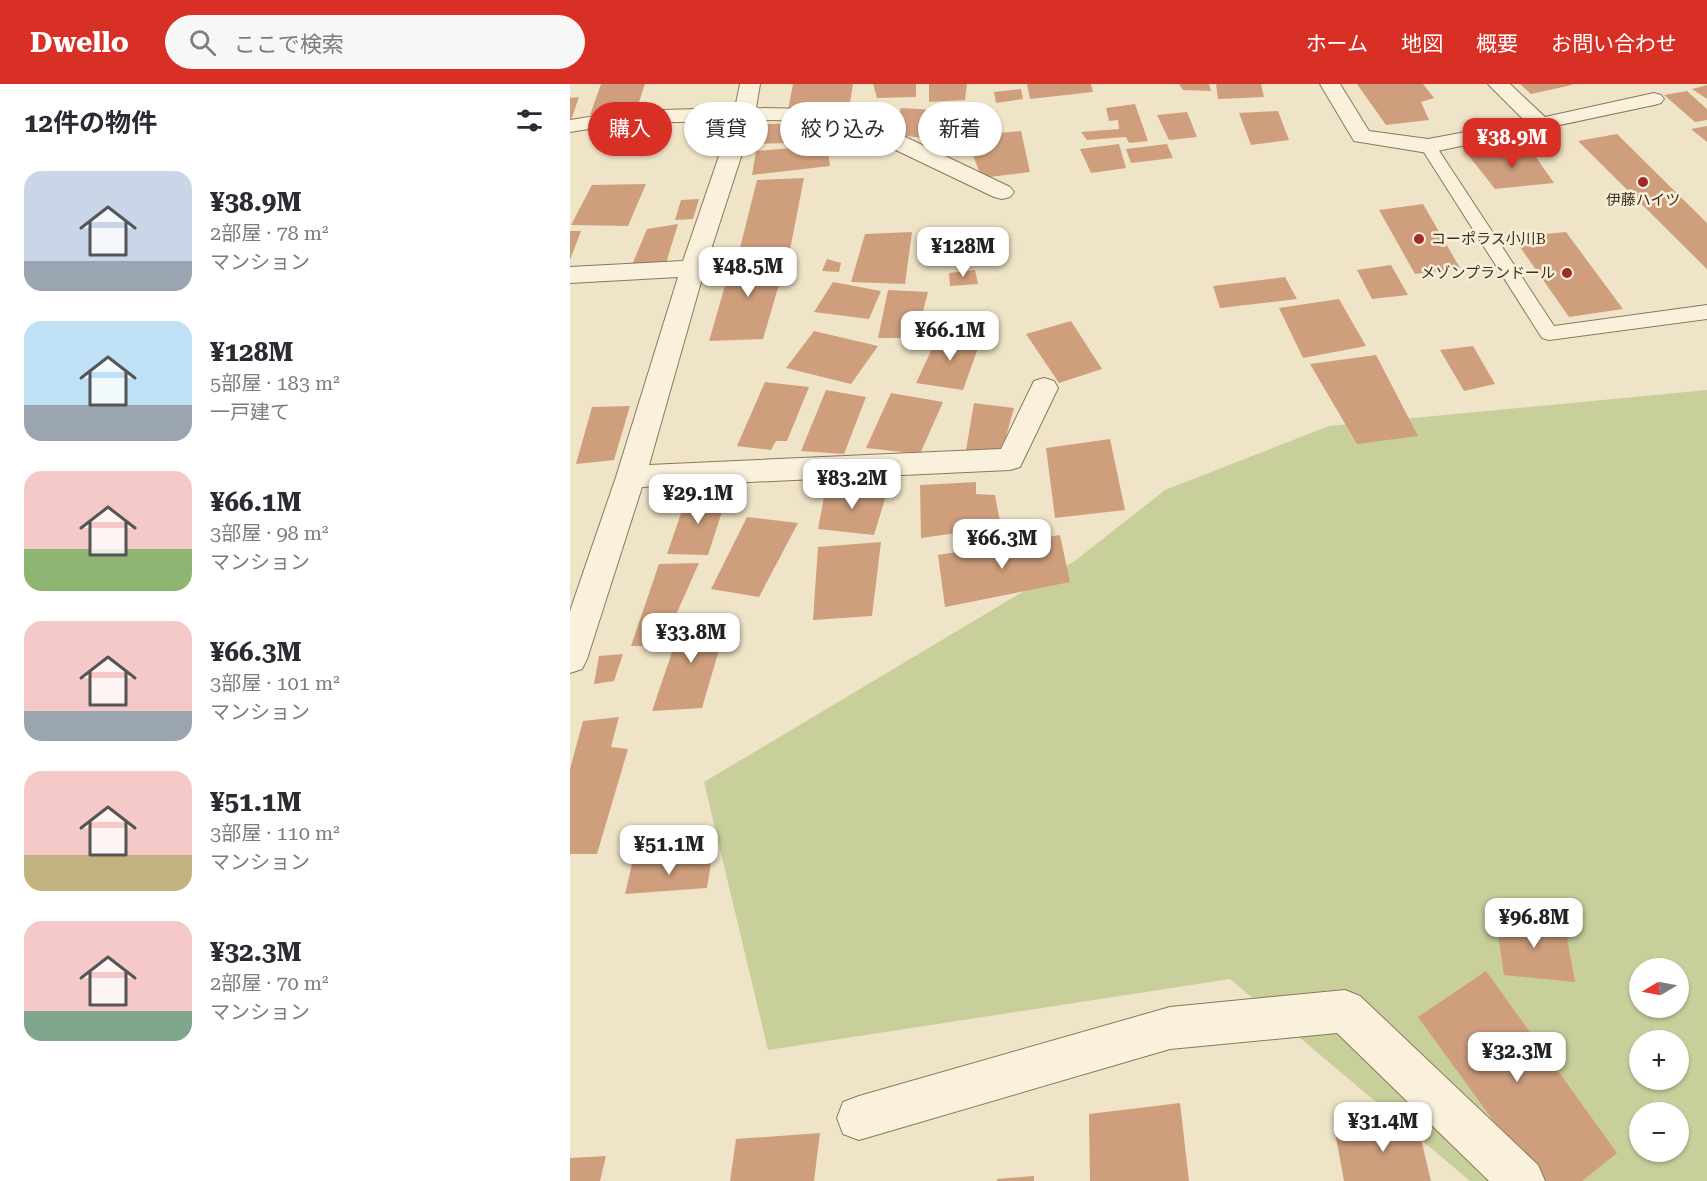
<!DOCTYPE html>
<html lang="ja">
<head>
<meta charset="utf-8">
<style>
	:root { --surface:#fff; --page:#f7f7f7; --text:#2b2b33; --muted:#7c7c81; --accent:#d93025 }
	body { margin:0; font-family:"Roboto Serif","Noto Sans JP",serif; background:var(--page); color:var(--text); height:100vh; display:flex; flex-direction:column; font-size:22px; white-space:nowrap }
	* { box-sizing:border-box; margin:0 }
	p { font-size:20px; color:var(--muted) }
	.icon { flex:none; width:33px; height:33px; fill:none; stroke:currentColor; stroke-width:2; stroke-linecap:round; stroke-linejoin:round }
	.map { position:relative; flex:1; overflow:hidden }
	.details { display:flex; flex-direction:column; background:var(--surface); width:570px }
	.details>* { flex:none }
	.top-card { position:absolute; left:18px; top:18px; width:570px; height:54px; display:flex; gap:12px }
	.needle { width:39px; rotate:260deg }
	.fabs { position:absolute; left:1059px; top:874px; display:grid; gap:12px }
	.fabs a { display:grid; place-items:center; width:60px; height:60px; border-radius:50%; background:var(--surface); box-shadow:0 2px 4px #0004; font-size:30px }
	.price { position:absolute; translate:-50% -51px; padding:0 14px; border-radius:12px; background:#fff; color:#222; font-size:20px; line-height:39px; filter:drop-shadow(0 2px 3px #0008) }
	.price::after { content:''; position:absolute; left:50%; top:36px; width:18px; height:14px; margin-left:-9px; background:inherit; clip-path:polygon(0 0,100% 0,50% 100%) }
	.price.current { background:var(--accent); color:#fff }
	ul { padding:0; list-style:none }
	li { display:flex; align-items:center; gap:18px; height:150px; padding:0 24px }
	li span { display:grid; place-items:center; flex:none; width:168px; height:120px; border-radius:18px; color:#555 }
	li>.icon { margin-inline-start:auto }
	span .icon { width:72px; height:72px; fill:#fffc; stroke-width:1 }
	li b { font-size:26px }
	h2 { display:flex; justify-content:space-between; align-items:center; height:72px; padding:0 24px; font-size:26px }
	.chip { padding:0 21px; border-radius:27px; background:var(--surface); box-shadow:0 2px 4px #0004; font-size:21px; line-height:54px }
	.chip.current { background:var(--accent); color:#fff }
	header { display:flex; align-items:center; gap:36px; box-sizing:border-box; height:84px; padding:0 30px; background:var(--accent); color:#fff }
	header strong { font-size:28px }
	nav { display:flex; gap:33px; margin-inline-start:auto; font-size:21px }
	.search { width:420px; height:54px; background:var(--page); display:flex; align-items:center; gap:15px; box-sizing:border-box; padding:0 21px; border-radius:33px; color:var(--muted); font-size:22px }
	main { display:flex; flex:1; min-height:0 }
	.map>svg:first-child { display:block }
</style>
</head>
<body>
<header>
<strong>Dwello</strong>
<div class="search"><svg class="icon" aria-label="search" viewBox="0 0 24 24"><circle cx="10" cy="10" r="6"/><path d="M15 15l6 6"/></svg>ここで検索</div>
<nav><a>ホーム</a><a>地図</a><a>概要</a><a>お問い合わせ</a></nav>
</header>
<main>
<section class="details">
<h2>12件の物件<svg class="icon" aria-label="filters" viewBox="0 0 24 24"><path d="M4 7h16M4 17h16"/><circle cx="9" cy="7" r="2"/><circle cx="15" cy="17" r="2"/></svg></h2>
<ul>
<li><span style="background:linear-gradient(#c9d6e8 75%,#9aa5b1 0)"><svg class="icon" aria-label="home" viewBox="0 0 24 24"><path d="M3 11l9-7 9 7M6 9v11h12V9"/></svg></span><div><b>¥38.9M</b><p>2部屋 · 78 m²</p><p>マンション</p></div></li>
<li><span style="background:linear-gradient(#bfe0f5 70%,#9aa5b1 0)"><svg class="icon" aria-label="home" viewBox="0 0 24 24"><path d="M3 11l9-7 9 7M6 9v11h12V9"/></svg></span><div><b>¥128M</b><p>5部屋 · 183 m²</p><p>一戸建て</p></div></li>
<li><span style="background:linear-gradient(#f6c9c9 65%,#8fb573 0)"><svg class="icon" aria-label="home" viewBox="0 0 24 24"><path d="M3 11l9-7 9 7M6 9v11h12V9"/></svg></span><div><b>¥66.1M</b><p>3部屋 · 98 m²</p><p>マンション</p></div></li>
<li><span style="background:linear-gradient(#f6c9c9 75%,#9aa5b1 0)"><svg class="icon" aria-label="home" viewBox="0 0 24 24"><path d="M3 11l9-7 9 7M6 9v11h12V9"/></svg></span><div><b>¥66.3M</b><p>3部屋 · 101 m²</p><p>マンション</p></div></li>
<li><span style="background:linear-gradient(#f6c9c9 70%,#c2b280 0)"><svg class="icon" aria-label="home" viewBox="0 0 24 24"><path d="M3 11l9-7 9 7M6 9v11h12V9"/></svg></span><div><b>¥51.1M</b><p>3部屋 · 110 m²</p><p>マンション</p></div></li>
<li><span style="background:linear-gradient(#f6c9c9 75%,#7fa58c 0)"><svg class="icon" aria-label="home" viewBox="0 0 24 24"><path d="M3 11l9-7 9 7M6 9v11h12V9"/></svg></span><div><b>¥32.3M</b><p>2部屋 · 70 m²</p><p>マンション</p></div></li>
</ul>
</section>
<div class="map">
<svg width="1137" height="1097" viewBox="0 0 1137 1097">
	<rect width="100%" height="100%" fill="#f0e4c8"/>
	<path fill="#c9cf9b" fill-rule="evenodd" d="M1137,306V1097H900L660,895L198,966L134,698L506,476L595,406L759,342ZM1070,885H1108V924H1070ZM1070,957H1108V996H1070ZM1070,1029H1108V1068H1070Z"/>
	<g fill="#cf9f7d">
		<path d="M31,0H75L66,27L20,31Z"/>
		<path d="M223,0H283L279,25L218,26Z"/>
		<path d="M303,0H346V13L307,14Z"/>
		<path d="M359,0H397L395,16L359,18Z"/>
		<path d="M457,0H521L523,8L460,15Z"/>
		<path d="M609,0H639L641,7L613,6Z"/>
		<path d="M646,0H691L694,13L648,15Z"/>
		<path d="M787,0H853L864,14L851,18L859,36L816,41Z"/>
		<path d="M950,0H1002V1L961,10Z"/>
		<path d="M1137,1V15L1122,5Z"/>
		<path d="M451,5L453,15L426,19L424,8Z"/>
		<path d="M1117,7L1137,25V36L1125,38L1094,11Z"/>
		<path d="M9,13L0,39V14Z"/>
		<path d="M565,20L578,57L559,59L556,53L517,56L511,48L549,45L548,36L539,37L536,24Z"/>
		<path d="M331,24L380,27L373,57L323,50Z"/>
		<path d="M708,27L719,56L681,61L669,29Z"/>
		<path d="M617,28L627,53L599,56L587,31Z"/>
		<path d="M254,39L252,58L187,60L193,40Z"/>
		<path d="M1137,42V58L1121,45Z"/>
		<path d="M451,47L460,88L412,94L395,52Z"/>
		<path d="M1047,50L1137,139V185L1008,57Z"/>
		<path d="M549,60L556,84L521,89L510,65Z"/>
		<path d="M597,60L603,74L561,79L556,65Z"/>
		<path d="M257,61L260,82L182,91L186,67Z"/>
		<path d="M961,66L984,99L925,105L899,72Z"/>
		<path d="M234,94L220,166L169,168L187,96Z"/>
		<path d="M76,100L58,142L1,141L22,101Z"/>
		<path d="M129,115L123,135L105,136L111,116Z"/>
		<path d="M853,120L890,184L845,190L809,126Z"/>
		<path d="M108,140L96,179L62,181L77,145Z"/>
		<path d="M0,147H11L0,176Z"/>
		<path d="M342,148L335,200L281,198L295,150Z"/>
		<path d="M996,148L1053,225L999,233L943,153Z"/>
		<path d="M218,170L193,255L139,257L163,174Z"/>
		<path d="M257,175L271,179L269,188L252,187Z"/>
		<path d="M821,181L838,211L802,215L787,186Z"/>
		<path d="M405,186L408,200L380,202L379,189Z"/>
		<path d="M715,193L727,215L650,224L643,202Z"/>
		<path d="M263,198L311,207L299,235L244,228Z"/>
		<path d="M318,206L358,208L346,254H308Z"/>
		<path d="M769,215L796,262L733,274L709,224Z"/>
		<path d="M501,237L532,285L489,299L456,250Z"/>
		<path d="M244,247L308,262L281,300L216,284Z"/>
		<path d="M369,250L412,253L393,306L346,299Z"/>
		<path d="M903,262L925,300L894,307L870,266Z"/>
		<path d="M806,271L848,352L787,360L740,280Z"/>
		<path d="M195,298L239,303L217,357H206L201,366L167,362Z"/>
		<path d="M256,306L296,313L274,370L231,367Z"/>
		<path d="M321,309L373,318L350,370L296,364Z"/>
		<path d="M404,319L444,324L432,367L396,366Z"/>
		<path d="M60,322L44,376L6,380L22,323Z"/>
		<path d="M540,355L555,426L485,434L476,364Z"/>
		<path d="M406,398V410L425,411L431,443L351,454L350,401Z"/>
		<path d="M256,403L318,405L304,451L248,445Z"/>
		<path d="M158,409L138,471L97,470L117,412Z"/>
		<path d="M177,433L228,439L189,513L141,505Z"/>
		<path d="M490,451L500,498L375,523L368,471Z"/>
		<path d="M311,458L302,532L243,536L248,463Z"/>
		<path d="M129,479L92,562H61L89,480Z"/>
		<path d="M159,532L132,624L82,627L113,536Z"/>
		<path d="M53,570L44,597L24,600L29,572Z"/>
		<path d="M49,633L41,663L58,665L27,770H0V685L13,637Z"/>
		<path d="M142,772L137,804L55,810L62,780Z"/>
		<path d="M925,830L995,842L1005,898L934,891Z"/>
		<path d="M916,887L1047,1069L1012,1097H967L848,933Z"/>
		<path d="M610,1019L619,1097H520L519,1030Z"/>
		<path d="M846,1034L861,1097H774L765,1048Z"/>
		<path d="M250,1049L244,1097H160L166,1055Z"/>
		<path d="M36,1072L30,1097H0V1074Z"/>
		<path d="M464,1092V1097H427V1095Z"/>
	</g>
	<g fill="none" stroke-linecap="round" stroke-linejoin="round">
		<g stroke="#8d765c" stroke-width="2">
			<path id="lane" d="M858,57L864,58L866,62L984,242L1137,221V235L979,256L972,254L850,62L852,58Z"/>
		</g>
		<g stroke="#8d765c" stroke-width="2">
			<g id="street">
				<path d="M170,0H190L186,24L293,26L325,48L440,103L444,108L440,113L432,115L424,113L309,58L280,37L183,36L135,184L79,381L431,365L464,297L474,294L484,297L488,304L450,383L440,386L72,403L17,575L12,585L0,589V527L46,393L108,193L0,199V183L113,177L161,37L56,39L0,48V36L56,27L165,24Z"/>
				<path d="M750,0H770L799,47L858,55L955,37L918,0H940L975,33L1084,9L1091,11L1094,15L1091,19L1084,21L858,69L784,57Z"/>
				<path d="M775,906L790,912L968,1081L975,1097H919L767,949L600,965L289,1056L273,1050L267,1034L273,1018L289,1012L600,923Z"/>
			</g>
		</g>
		<use href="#lane" fill="#faf1dc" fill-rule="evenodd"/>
		<use href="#street" fill="#faf1dc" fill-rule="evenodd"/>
	</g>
	<g fill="#9e2a2b" stroke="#f7eed8" stroke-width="2">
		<circle cx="1073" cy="98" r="6"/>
		<circle cx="849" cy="155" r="6"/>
		<circle cx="997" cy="189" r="6"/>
	</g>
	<g text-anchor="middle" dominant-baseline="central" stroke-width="5" stroke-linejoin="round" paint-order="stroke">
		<g font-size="15" fill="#3d2e20" stroke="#f7eed8">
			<text x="1073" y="116">伊藤ハイツ</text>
			<text x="861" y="155" text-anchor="start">コーポラス小川B</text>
			<text x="985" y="189" text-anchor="end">メゾンプランドール</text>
		</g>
	</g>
</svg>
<div class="fabs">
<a><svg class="needle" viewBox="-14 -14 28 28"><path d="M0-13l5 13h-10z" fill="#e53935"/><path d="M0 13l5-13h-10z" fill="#7c7c81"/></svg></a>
<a>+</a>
<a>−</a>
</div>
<b class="price current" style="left:942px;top:85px">¥38.9M</b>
<b class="price" style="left:393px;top:194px">¥128M</b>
<b class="price" style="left:178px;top:214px">¥48.5M</b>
<b class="price" style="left:380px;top:278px">¥66.1M</b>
<b class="price" style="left:282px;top:426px">¥83.2M</b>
<b class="price" style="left:128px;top:441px">¥29.1M</b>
<b class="price" style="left:432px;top:486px">¥66.3M</b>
<b class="price" style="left:121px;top:580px">¥33.8M</b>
<b class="price" style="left:99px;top:792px">¥51.1M</b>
<b class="price" style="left:964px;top:865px">¥96.8M</b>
<b class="price" style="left:947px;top:999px">¥32.3M</b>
<b class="price" style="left:813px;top:1069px">¥31.4M</b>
<div class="top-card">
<a class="chip current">購入</a>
<a class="chip">賃貸</a>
<a class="chip">絞り込み</a>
<a class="chip">新着</a>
</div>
</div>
</main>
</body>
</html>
